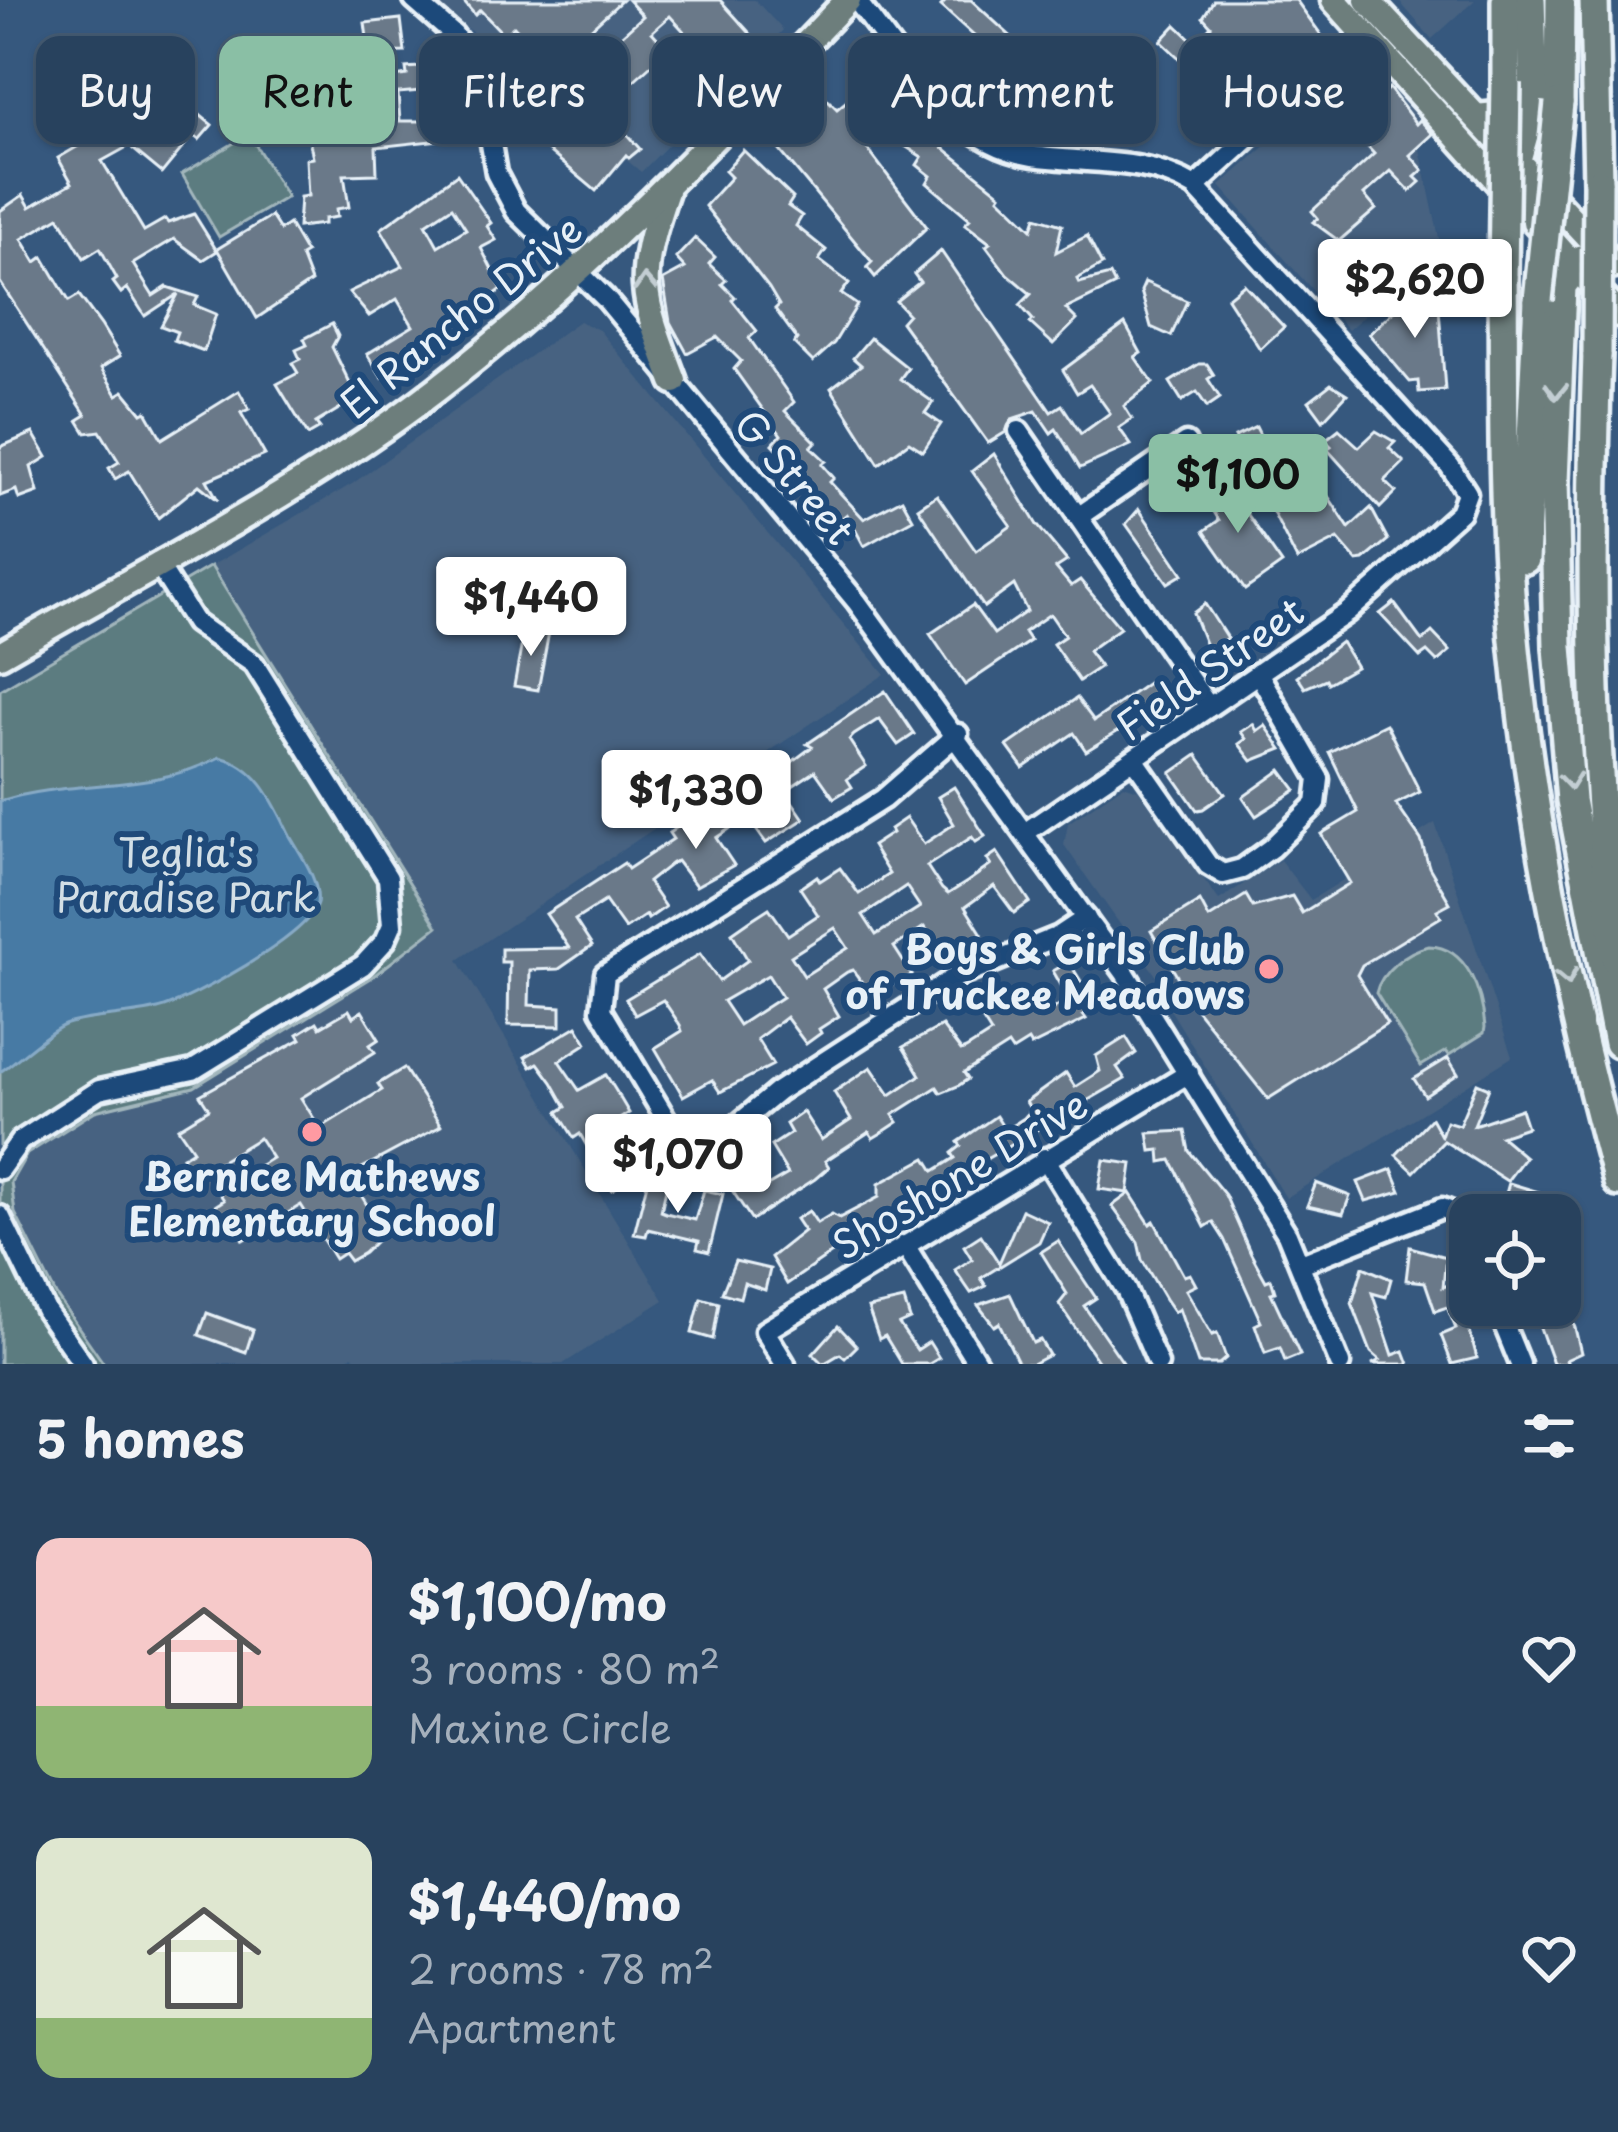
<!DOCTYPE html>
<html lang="en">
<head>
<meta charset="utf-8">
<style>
	:root { --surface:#28425e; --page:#344d67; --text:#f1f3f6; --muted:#a5b0bc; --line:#445b73; --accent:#8abfa5 }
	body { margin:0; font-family:"Playpen Sans",sans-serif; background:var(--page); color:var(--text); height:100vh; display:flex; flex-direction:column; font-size:45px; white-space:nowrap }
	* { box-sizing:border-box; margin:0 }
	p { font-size:39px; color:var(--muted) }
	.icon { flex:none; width:66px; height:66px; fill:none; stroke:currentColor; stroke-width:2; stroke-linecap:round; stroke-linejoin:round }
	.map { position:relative; height:1364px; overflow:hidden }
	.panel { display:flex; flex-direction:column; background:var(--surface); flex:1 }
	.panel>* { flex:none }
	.guide { position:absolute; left:36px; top:36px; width:1548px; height:108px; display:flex; gap:24px }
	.controls { position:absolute; left:1449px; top:1194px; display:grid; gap:24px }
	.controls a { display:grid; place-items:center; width:132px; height:132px; border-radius:24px; background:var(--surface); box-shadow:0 3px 9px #0004,0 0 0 3px var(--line); font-size:60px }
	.price { position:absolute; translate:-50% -102px; padding:0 27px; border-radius:12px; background:#fff; color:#222; font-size:39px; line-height:78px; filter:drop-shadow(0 3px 6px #0008) }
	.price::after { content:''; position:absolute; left:50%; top:72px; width:36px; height:27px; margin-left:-18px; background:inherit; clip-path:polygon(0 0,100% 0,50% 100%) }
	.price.selected { background:var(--accent); color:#111 }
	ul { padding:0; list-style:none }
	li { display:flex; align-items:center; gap:36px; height:300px; padding:0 36px }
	li span { display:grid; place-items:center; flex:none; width:336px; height:240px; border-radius:24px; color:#555 }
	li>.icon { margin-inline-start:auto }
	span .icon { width:144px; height:144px; fill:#fffc; stroke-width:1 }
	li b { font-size:51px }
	h2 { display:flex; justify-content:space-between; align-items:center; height:144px; padding:0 36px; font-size:51px }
	.tag { padding:0 42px; border-radius:24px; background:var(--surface); box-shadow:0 3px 9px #0004,0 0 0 3px var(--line); font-size:42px; line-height:108px }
	.tag.selected { background:var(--accent); color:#111 }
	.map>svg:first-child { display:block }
</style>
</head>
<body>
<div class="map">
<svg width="1618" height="1364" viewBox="0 0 1618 1364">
	<rect width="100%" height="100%" fill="#36587e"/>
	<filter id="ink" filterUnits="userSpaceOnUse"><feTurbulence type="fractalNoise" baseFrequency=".00833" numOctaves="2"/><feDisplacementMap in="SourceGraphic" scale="24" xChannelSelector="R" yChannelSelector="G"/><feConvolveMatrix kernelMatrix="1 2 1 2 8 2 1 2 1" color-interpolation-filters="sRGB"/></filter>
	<g filter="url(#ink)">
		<g fill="#466281">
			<path d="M433,0H755L783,30L641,172Z"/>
			<path d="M1398,0H1475L1432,39Z"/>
			<path d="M1366,58L1437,133L1420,149L1441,247L1348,330L1220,186Z"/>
			<path d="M579,321L599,330L885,674L458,960L664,1300L563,1364H359L353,1355L340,1364H104L56,1295L15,1213L11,1182L27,1154L95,1111L194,1087L371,978L437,927L211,566L352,484Z"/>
			<path d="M1124,785L1138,790L1219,900L1280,860L1311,900L1435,823L1512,1057L1286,1198L1168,1006L1155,974L1064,845L1068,823Z"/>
		</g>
		<g fill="#5c7c80" stroke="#a2b6bc" stroke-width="3">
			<path d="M249,134L287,197L219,237L182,174Z"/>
			<path d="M211,566L437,927L371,978L194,1087L95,1111L27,1154L11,1182L15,1213L56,1295L104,1364H0V690Z"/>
			<path d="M1429,946C1468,947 1482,993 1485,1027L1484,1033L1449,1055L1446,1051L1421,1066L1376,993C1381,971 1407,951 1429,946Z"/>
		</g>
		<path fill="#477aa4" stroke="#87aac6" stroke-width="3" d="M220,757C259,766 274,803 290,836C300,854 321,882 317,904C309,935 190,1001 158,1009C131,1016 90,1016 67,1024C51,1029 17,1061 0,1072V801C74,778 149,794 220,757Z"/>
		<g fill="#6a7989" stroke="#e8f1f8" stroke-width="3" fill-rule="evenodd">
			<path d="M462,0H622L551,65L514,26L504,35L480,10L475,15Z"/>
			<path d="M628,0H720L757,41L717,78L706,66L711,61L670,16L652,32L668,50L632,82L604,51L643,16Z"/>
			<path d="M947,0H971L1077,97L1061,115L941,6Z"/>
			<path d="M1214,0H1296L1322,36L1236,111L1161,41L1176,25L1195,43L1211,26L1203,17Z"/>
			<path d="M401,19L405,52L369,53L365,23Z"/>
			<path d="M342,48L358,135L377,132L372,81L407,75L406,68L449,65L463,127L458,128L459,138L376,147L377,174L344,175L349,207L336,209L337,217L324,219V224L298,227L300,197L308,196L306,159L313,158L302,103L317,101L314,50ZM432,90L433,113L423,121H400L398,93Z"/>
			<path d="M867,59L892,76L888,82L904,94L900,99L946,138L941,146L1001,194L999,197L1032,229L1036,217L1062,225L1056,252L1087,236L1102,265L1077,279L1079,283L1110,275L1115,285L1066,309L1077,320L1053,344L1030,323L1033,320L1020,305L1031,294L1007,274L986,246L990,243L965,224L970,219L927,183L931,176L917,165L922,157L891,137L896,129L876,113L859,128L863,133L859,138L927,227L875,277L867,267L872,262L772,141L807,113L801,107L818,90L837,109L858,92L850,86Z"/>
			<path d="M1342,78L1370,106L1389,88L1416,124L1420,120L1433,134L1410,155L1423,170L1415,177L1420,182L1410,191L1391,171L1364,195L1376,209L1339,241L1313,222L1318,218L1312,211L1374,154L1346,123L1354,115L1331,89Z"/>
			<path d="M131,89L144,110L118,126L129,146L102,161L144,231L165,219L168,223L194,214L217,251L203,260L174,239L133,264L153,296L167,287L198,297L194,305L216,314L204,351L174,340L177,332L161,326L178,294L145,316L127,288L121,293L113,282L117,279L100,248L84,258L59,217L22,239L36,262L43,257L69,301L79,295L101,325L120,356L101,368L117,395L124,391L142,413L146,411L162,439L239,391L249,409L241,413L265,455L207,480L218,500L199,485L158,518L129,471L115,479L109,468L119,462L100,431L86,433L78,420L86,415L0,282V211L23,195L30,207L72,183L58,158L106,130L94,109Z"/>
			<path d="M177,96L212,125L199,140L193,135L162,173L133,149Z"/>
			<path d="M596,100L640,149L629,158L626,155L596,191L520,127L540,103L564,123Z"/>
			<path d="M743,150L793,198L788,206L802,216L796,226L826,250L819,260L849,283L841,294L857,305L834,343L813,362L794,343L797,339L775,309L779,305L769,288L705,206L731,177L725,171Z"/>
			<path d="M457,174L491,223L487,226L496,240L481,248L502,289L382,378L367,354L413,326L397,299L369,316L349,292L403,266L381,229ZM452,207L466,229L438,246L426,224Z"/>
			<path d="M271,216L280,230L289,224L306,253L301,256L311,282L257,318L217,249Z"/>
			<path d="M695,238L715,257L709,264L726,280L722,284L735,297L732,300L757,331L749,338L794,402L785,411L816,442L811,447L826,461L822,464L834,478L830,482L864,519L902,499L913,519L864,546L847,514L828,529L795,477L800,472L773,444L781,435L734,369L741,361L717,337L687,353L670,322L663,280L685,268L676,258Z"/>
			<path d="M941,251L1051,412L1062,405L1081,434L1110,413L1090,385L1077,393L1063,370L1125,324L1141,353L1135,357L1153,383L1124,406L1132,419L1119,428L1131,445L1080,468L1056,429L1051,433L1036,411L1012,419L1006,432L988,443L901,322L908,314L896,301L920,282L914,274Z"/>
			<path d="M1145,282L1187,301L1171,336L1151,327L1141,291Z"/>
			<path d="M1244,284L1284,327L1260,349L1227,298Z"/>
			<path d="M1420,287L1439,308L1445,390L1419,392L1418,381L1410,382L1369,334Z"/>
			<path d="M332,324L338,336L332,347L357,398L316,423L320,428L308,435L277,384L298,373L292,363L300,359L296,350L307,345L304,339Z"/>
			<path d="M870,338L908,368L900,379L933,402L925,413L941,424L923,451L909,442L879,464L831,388L861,365L853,358Z"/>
			<path d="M1199,364H1207L1214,375L1208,379L1220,398L1207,407L1197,392L1182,401L1170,382Z"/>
			<path d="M1331,384L1347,394L1323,420L1309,401Z"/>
			<path d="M1256,427L1295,505L1320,484L1349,528L1371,508L1388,540L1364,560L1357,561L1338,539L1297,560L1235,437Z"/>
			<path d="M1339,429L1359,447L1376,431L1395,442L1389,448L1404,462L1385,481L1396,492L1380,508L1327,449L1331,446L1325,440Z"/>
			<path d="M33,433L47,457L31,467L38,492L19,499L16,490L0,496V447Z"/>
			<path d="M994,454L1037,525L1067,561L1056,568L1071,586L1080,580L1120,628L1088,651L1100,667L1079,681L1053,644L1065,636L1050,614L1024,632L1030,641L965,685L930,634L973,605L994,634L1027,611L1014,585L984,607L918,508L937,495L976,551L1011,526L972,471Z"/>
			<path d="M1219,473L1282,564L1245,590L1204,531L1219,520L1199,487Z"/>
			<path d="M1139,509L1183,574L1168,583L1126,524Z"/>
			<path d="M1394,603L1422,641L1432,632L1450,651L1437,662L1427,652L1420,657L1380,614Z"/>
			<path d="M1205,604L1227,638L1208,651L1193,613Z"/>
			<path d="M525,627L549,632L538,690L514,686Z"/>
			<path d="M1341,642L1356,667L1328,683L1326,679L1305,688L1297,676Z"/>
			<path d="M1152,680L1167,701L1086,751L1074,733L1023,768L1007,746L1077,698L1094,721Z"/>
			<path d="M885,691L914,734L898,745L879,719L854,735L849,740L866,766L847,779L852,787L834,798L815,771L785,791L804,819L766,843L747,817L716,838L734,865L696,886L677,861L672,863L648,882L665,907L648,919L646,915L625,929L605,901L575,920L592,946L559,969L530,970L529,1005L561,1007V1026L508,1025L509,962H501V949L569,948L546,914L624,863L628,869L673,839L669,833L679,826L695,819L700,825L719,813L743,796L738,790L764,774L768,780L812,747L807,744Z"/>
			<path d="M1253,724L1257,731L1265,725L1282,749L1252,761L1239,744L1246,739L1241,732Z"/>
			<path d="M1386,724L1420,792L1396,804L1421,840L1429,867L1450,903L1437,910L1441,917L1362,965L1357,975L1387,1024L1268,1099L1196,1009L1151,931L1200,901L1209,918L1246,895L1253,907L1292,896L1302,913L1350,883L1321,834L1358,812L1329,752Z"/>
			<path d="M1197,755L1225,794L1203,809L1197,810L1171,773Z"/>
			<path d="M1281,770L1296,790L1256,816L1243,797Z"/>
			<path d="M954,787L985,836L976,842L972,837L927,866L942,889L948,894L967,882L991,865L987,859L997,852L1030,902L1014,913L994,886L965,907L982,934L943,953L924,927L894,947L912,975L871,995L853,970L847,972L823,989L839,1016L819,1029L821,1033L806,1044L786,1017L757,1039L773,1065L720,1092L712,1080L683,1096L655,1048L682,1031L680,1025L663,1000L635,1015L626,999L700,954L719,981L748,960L732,933L752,919L769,908L788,935L818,915L800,888L817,876L820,881L840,868L859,894L889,874L872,846L892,833L890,829L906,818L924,844L954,824L938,797ZM906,886L920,907L876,935L863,915ZM835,928L848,948L804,976L791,956ZM768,975L782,997L739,1025L723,1001Z"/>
			<path d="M1069,962L1097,1007L1083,1015L1086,1019L1031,1046L1028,1041L1012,1051L1008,1045L964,1073L968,1079L958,1086L941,1093L937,1087L893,1115L898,1122L883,1132L873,1138L869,1132L825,1161L829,1167L815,1179L752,1220L723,1177L739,1166L757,1192L788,1174L771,1146L791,1133L786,1124L803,1112L821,1140L851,1120L834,1092L871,1067L890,1095L920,1075L903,1047L942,1026L961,1051L966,1049L991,1033L974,1006L990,995L997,1005L1021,991L1038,1018L1069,999L1053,971Z"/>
			<path d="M349,1010L353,1017L362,1011L379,1039L370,1045L375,1052L301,1098L320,1128L382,1090L378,1084L404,1068L441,1126L349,1175L384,1233L364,1253L350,1261L344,1253L335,1259L301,1205L243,1240L238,1231L232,1234L215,1206L224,1200L218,1191L272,1158L259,1138L195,1177L182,1157L193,1150L178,1128L209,1109L200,1095L301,1039L298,1034L317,1022L320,1027Z"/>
			<path d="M577,1026L587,1043L559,1061L579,1090L606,1075L616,1091L629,1113L602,1130L620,1161L647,1147L657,1163L612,1190L580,1134L574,1138L558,1112L566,1107L552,1082L538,1063L531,1067L525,1057Z"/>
			<path d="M1126,1037L1136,1053L1117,1067L1125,1079L908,1204L912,1211L859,1243L854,1238L787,1284L771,1257L804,1231L796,1219L809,1211L817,1223L832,1214L839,1218L879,1197V1184L926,1158L934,1171L955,1158L952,1153L961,1146L958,1142L996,1116L1005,1130L1024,1118L1031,1110L1026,1102L1066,1073L1075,1087L1100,1071L1096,1056Z"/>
			<path d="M1448,1058L1458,1074L1425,1096L1414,1079Z"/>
			<path d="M1477,1083L1489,1088L1474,1125L1521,1109L1527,1127L1500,1136L1525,1157L1507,1181L1444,1141L1414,1172L1396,1155L1431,1118L1441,1136L1446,1121L1459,1125Z"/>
			<path d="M1185,1131L1189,1151L1225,1195L1251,1254L1266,1281L1271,1279L1275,1292L1271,1293L1300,1355L1285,1361L1280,1348L1265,1353L1255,1325L1261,1322L1224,1239L1213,1222L1205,1227L1171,1160L1161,1162L1160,1150L1151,1151L1148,1133Z"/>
			<path d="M1104,1160L1132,1164L1128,1193L1099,1189Z"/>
			<path d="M1392,1169L1401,1191L1366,1201L1358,1182Z"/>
			<path d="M649,1175L668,1180L661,1211L666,1213L695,1220L704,1190L723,1194L709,1252L697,1249L699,1241L648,1229L646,1236L634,1234Z"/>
			<path d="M1316,1183L1350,1196L1343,1214L1307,1206Z"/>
			<path d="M1509,1183L1539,1192L1534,1210L1520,1206L1517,1215H1500Z"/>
			<path d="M1130,1193L1150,1224L1154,1221L1184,1276L1190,1274L1196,1285L1186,1290L1212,1335L1217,1333L1226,1358L1219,1364H1198L1179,1309L1174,1312L1165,1299L1142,1260L1138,1242L1112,1206Z"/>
			<path d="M1022,1210L1048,1222L1039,1242L981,1278L986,1286L971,1293L955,1270L972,1259L964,1246L981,1235L999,1263Z"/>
			<path d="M1058,1241L1096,1298L1084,1306L1124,1364H1100L1059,1304L1067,1294L1041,1252Z"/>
			<path d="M1410,1247L1446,1257L1443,1287L1454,1283L1461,1298L1477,1358L1452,1364L1441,1335L1456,1329L1447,1307L1435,1311L1425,1282L1406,1280Z"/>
			<path d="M735,1261L770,1269L765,1290L744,1283L740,1298L722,1293Z"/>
			<path d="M1363,1267L1391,1279L1386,1297L1372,1293L1393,1355L1404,1351L1409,1364H1372L1380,1360L1371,1352L1352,1303Z"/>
			<path d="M1010,1294L1033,1343L1040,1340L1049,1355L1032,1364H1019L999,1323L994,1326L978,1305Z"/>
			<path d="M701,1298L719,1303L713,1339L692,1333Z"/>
			<path d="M904,1300L910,1319L899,1324L917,1350L929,1342L939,1358L929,1364H902L885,1336L879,1339L868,1308Z"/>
			<path d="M1549,1305L1553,1316L1568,1311L1575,1328L1581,1353L1566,1360L1568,1364H1553L1533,1308Z"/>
			<path d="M207,1313L253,1330L246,1352L199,1335Z"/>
			<path d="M838,1326L857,1346L845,1358L840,1354L823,1364L813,1354Z"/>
		</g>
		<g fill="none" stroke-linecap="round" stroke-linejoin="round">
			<g stroke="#e8f1f8" stroke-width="27">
				<g id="minor">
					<path d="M414,0L454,35L478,68L496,173L516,211L606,299L857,602L1125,973L1287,1234L1340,1364"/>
					<path d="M856,0C904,60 950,143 1033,156C1088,164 1146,157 1195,187L1450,466L1467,493L1460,512L1348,612L1026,832"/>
					<path d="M1195,187L1363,33"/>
					<path d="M1019,431L1209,707"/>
					<path d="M1078,517L1186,443"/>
					<path d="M958,734L883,799L605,974L601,1010L669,1124L696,1143L719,1140L777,1092L952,979L1059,936L1086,918"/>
					<path d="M1134,759L1208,865L1223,874L1242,869L1271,848L1316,804L1319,779L1258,673"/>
					<path d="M1045,1158L1126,1290L1158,1364"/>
					<path d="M0,1169L20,1141L99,1090L193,1070L363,965L385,941L392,925L388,878L254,664L195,623L157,563"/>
					<path d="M0,1216L46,1311L83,1364"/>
					<path d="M905,1245L978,1364"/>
					<path d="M1301,1264L1442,1208L1459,1215L1470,1238"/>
					<path d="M1496,1305L1520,1364"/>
					<path d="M785,1364L765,1331L1189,1073"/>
				</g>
			</g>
			<g stroke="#e8f1f8" stroke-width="33">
				<g id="major">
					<path d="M1334,0L1512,197"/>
					<path d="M1367,0L1604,254"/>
					<path d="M666,191C635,281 641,294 674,381"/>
					<path d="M1535,222L1618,314"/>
					<path d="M0,655C146,570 303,492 437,389C587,274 717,136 848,0"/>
				</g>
			</g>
			<g stroke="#e8f1f8" stroke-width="36">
				<g id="highway">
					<path d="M1506,0V83"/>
					<path d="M1594,0L1598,183"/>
					<path d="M1559,103L1560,0"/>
					<path d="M1481,118L1503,116L1522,99"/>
					<path d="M1521,207L1513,173L1534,100L1531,0"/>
					<path d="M1613,264L1582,259L1562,286L1554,481L1558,647L1571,800L1618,1043"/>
					<path d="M1503,275C1504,381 1502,487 1510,593C1525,792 1565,990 1618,1182"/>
					<path d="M1597,354C1590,558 1590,758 1616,960"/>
					<path d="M1525,559L1538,300"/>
				</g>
			</g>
			<use href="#minor" stroke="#1f4a7a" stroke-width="18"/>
			<use href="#major" stroke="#6d7e7c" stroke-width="24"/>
			<use href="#highway" stroke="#6d7e7c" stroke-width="27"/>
			<g stroke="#e8f1f8" stroke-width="36" stroke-linecap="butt">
				<g id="highway-bridge">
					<path d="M1503,275L1506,83"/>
					<path d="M1538,300L1559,103"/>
					<path d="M1597,354L1598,183"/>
				</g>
			</g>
			<use href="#highway-bridge" stroke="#6d7e7c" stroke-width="27"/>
		</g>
		<defs><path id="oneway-chevron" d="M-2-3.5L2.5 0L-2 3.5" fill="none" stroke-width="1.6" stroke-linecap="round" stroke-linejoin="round" transform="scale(3)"/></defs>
		<g stroke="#c3ced3">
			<use href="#oneway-chevron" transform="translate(645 283) rotate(-93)"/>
			<use href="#oneway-chevron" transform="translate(1556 391) rotate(92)"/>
			<use href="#oneway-chevron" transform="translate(1570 781) rotate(84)"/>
			<use href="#oneway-chevron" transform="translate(1567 977) rotate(78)"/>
		</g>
	</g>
	<g fill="#ff9aa2" stroke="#1f4a7a" stroke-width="4.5">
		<circle cx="1269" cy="969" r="12"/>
		<circle cx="312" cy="1132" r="12"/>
	</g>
	<g text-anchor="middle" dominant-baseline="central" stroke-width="12" stroke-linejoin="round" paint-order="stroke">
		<g font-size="39" fill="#e8f1f8" stroke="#1f4a7a">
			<text transform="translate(460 315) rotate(-39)">El Rancho Drive</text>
			<text transform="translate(796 476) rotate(50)">G Street</text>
			<text transform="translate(1209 667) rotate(-35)">Field Street</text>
			<text transform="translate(959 1173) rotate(-31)">Shoshone Drive</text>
		</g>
		<g font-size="39" fill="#d3dfe6" stroke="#1f4a7a">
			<text x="186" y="850">Teglia's<tspan x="186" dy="45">Paradise Park</tspan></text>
		</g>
		<g font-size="39" font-weight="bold" fill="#e8f1f8" stroke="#1f4a7a" text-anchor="end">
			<text x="1245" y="947">Boys &amp; Girls Club<tspan x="1245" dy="45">of Truckee Meadows</tspan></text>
			<text x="312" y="1174" text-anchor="middle">Bernice Mathews<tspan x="312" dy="45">Elementary School</tspan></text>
		</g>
	</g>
</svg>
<div class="controls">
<a><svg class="icon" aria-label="locate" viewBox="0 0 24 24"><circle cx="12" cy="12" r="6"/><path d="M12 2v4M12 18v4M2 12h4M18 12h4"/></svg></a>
</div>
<b class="price" style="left:1415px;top:341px">$2,620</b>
<b class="price selected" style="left:1238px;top:536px">$1,100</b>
<b class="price" style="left:531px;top:659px">$1,440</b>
<b class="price" style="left:696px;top:852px">$1,330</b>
<b class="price" style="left:678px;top:1216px">$1,070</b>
<div class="guide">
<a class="tag">Buy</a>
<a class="tag selected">Rent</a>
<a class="tag">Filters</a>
<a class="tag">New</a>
<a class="tag">Apartment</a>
<a class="tag">House</a>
</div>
</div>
<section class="panel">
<h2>5 homes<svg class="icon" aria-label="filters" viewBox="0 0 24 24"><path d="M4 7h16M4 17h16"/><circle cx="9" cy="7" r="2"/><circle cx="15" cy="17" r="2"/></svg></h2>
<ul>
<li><span style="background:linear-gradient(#f6c9c9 70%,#8fb573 0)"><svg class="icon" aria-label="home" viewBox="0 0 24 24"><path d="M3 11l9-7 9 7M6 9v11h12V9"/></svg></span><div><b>$1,100/mo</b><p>3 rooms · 80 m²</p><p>Maxine Circle</p></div><svg class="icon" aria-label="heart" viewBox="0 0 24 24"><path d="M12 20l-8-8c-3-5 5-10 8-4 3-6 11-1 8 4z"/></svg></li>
<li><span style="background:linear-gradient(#dfe7d0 75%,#8fb573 0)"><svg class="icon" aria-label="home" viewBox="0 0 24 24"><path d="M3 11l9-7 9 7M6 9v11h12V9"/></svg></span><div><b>$1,440/mo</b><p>2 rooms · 78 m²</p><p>Apartment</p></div><svg class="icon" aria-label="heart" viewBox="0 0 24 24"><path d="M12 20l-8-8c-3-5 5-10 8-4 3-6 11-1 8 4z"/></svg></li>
</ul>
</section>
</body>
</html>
